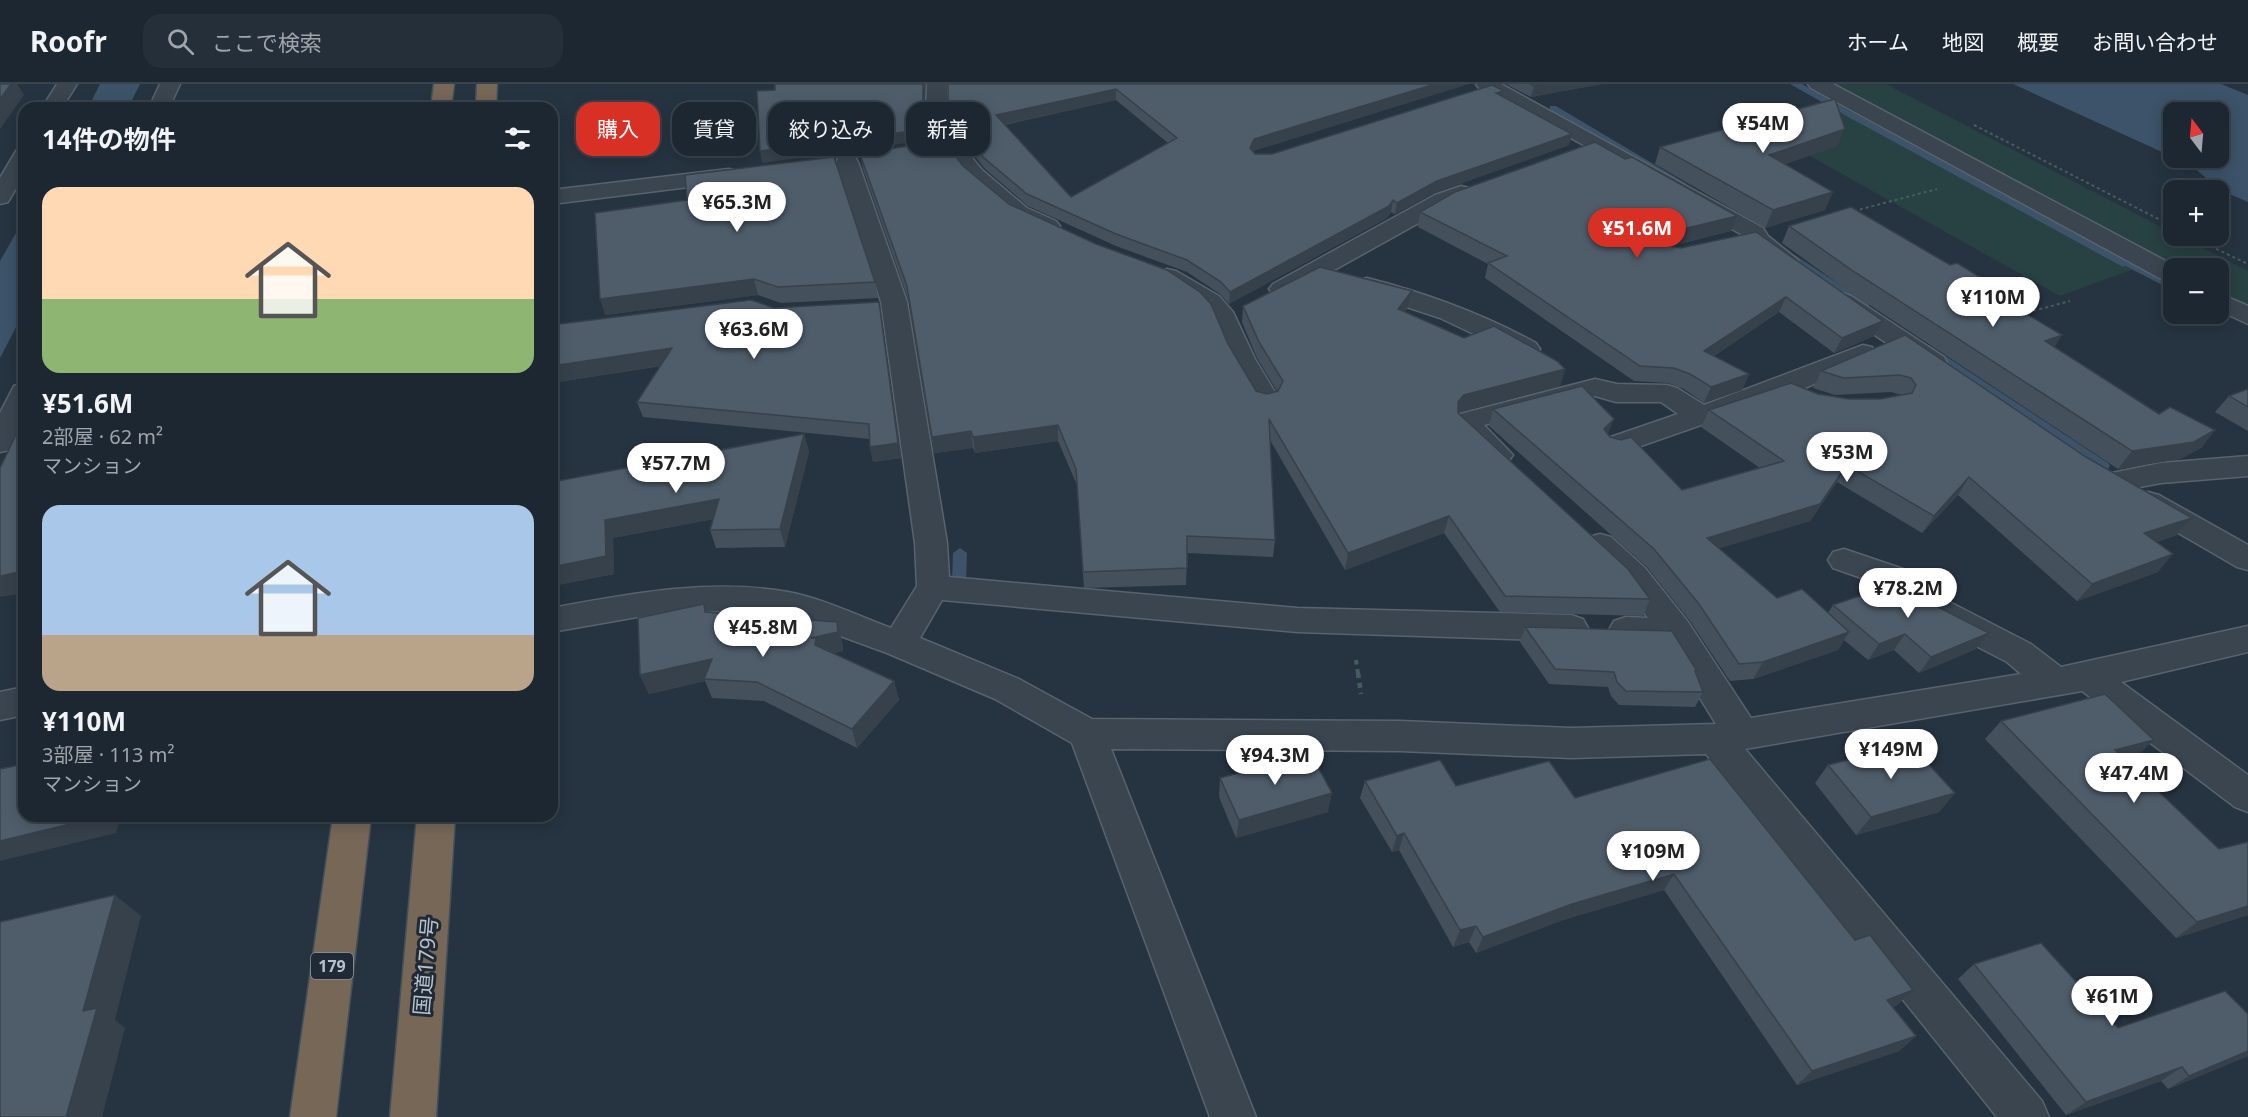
<!DOCTYPE html>
<html lang="ja">
<head>
<meta charset="utf-8">
<style>
	:root { --surface:#1c2731; --page:#252f39; --text:#f1f3f6; --muted:#a0a5ab; --line:#3a444d; --accent:#d93025 }
	body { margin:0; font-family:"Noto Sans","Noto Sans JP",sans-serif; background:var(--page); color:var(--text); height:100vh; display:flex; flex-direction:column; font-size:22px; white-space:nowrap }
	* { box-sizing:border-box; margin:0 }
	p { font-size:20px; color:var(--muted) }
	.icon { flex:none; width:33px; height:33px; fill:none; stroke:currentColor; stroke-width:2; stroke-linecap:round; stroke-linejoin:round }
	.map { position:relative; flex:1; overflow:hidden }
	.drawer { position:absolute; left:18px; top:18px; width:540px; height:720px; display:flex; flex-direction:column; background:var(--surface); border-radius:18px; box-shadow:0 3px 15px #0003,0 0 0 2px var(--line) }
	.drawer>* { flex:none }
	.banner { position:absolute; left:576px; top:18px; width:570px; height:54px; display:flex; gap:12px }
	.needle { width:39px; rotate:344deg }
	.controls { position:absolute; left:2163px; top:18px; display:grid; gap:12px }
	.controls a { display:grid; place-items:center; width:66px; height:66px; border-radius:12px; background:var(--surface); box-shadow:0 3px 15px #0003,0 0 0 2px var(--line); font-size:30px }
	.price { position:absolute; translate:-50% -51px; padding:0 14px; border-radius:21px; background:#fff; color:#222; font-size:20px; line-height:39px; filter:drop-shadow(0 2px 3px #0008) }
	.price::after { content:''; position:absolute; left:50%; top:36px; width:18px; height:14px; margin-left:-9px; background:inherit; clip-path:polygon(0 0,100% 0,50% 100%) }
	.price.current { background:var(--accent); color:#fff }
	ul { padding:0; list-style:none }
	li { display:grid; align-content:center; gap:12px; height:318px; padding:0 24px }
	li span { display:grid; place-items:center; height:186px; border-radius:18px; color:#555 }
	li>.icon { margin-inline-start:auto }
	span .icon { width:108px; height:108px; fill:#fffc; stroke-width:1 }
	li b { font-size:26px }
	h2 { display:flex; justify-content:space-between; align-items:center; height:72px; padding:0 24px; font-size:26px }
	.tag { padding:0 21px; border-radius:18px; background:var(--surface); box-shadow:0 3px 15px #0003,0 0 0 2px var(--line); font-size:21px; line-height:54px }
	.tag.current { background:var(--accent); color:#fff }
	header { display:flex; align-items:center; gap:36px; box-sizing:border-box; height:84px; padding:0 30px; background:var(--surface); border-bottom:2px solid var(--line) }
	header strong { font-size:28px }
	nav { display:flex; gap:33px; margin-inline-start:auto; font-size:21px }
	.search { width:420px; height:54px; background:var(--page); display:flex; align-items:center; gap:15px; box-sizing:border-box; padding:0 21px; border-radius:18px; color:var(--muted); font-size:22px }
	.map>svg:first-child { display:block }
</style>
</head>
<body>
<header>
<strong>Roofr</strong>
<div class="search"><svg class="icon" aria-label="search" viewBox="0 0 24 24"><circle cx="10" cy="10" r="6"/><path d="M15 15l6 6"/></svg>ここで検索</div>
<nav><a>ホーム</a><a>地図</a><a>概要</a><a>お問い合わせ</a></nav>
</header>
<div class="map">
<svg width="2248" height="1033" viewBox="0 0 2248 1033">
	<rect width="100%" height="100%" fill="#263441"/>
	<g fill="#284142">
		<path d="M1828,0H1886L2173,149L2174,152H2179L2248,187V225L2219,209L2218,184H2174Z"/>
		<path d="M1852,26L1889,47L2142,182L2060,212L1765,47Z"/>
	</g>
	<g fill="#3c5369">
		<path d="M100,0H140L128,24H88Z"/>
		<path d="M2013,0H2221L2248,11V118L2218,105L2196,85L2175,74H2218V28H2174L2173,73Z"/>
		<path d="M1852,28L2131,178L2123,183L1843,30Z"/>
		<path d="M24,135V228L0,274V177Z"/>
	</g>
	<g fill="none" stroke-linecap="round" stroke-linejoin="round">
		<g fill="#3c5369" fill-rule="evenodd">
			<path d="M1790,0H1802L1869,38L1861,40Z"/>
			<path d="M1550,22H1556L1687,100L1678,102L1550,26Z"/>
			<path d="M1778,160L1869,220V224H1861L1774,165L1773,163Z"/>
			<path d="M2110,167L2174,199V207L2106,172L2104,170Z"/>
			<path d="M1929,261L2108,379L2110,382L2108,385H2098L1925,268L1923,265Z"/>
			<path d="M960,464L967,469L966,498L959,503L952,498L953,469Z"/>
		</g>
		<g stroke="#58636e" stroke-width="3">
			<g id="minor">
				<path d="M57,0H77L62,24H42Z"/>
				<path d="M160,0H180L169,24H149Z"/>
				<path d="M927,0H947V39L960,59L982,86L1027,124L1056,137L1060,142L1056,147C1021,156 933,72 927,38C925,26 927,12 927,0Z"/>
				<path d="M1476,0H1501L1763,144L1768,152L1798,176L1795,181C1777,186 1755,169 1746,153L1589,64L1479,4Z"/>
				<path d="M1808,0H1833L2179,184H2174V199L2165,197L1811,4Z"/>
				<path d="M24,65V91L8,118L0,120V94L16,67Z"/>
				<path d="M847,71L855,73L858,78L907,218L947,459L949,493L1297,524L1571,531L1583,535L1588,544L1583,553L1571,557L1297,548L942,516L920,554L1019,595L1092,635L1400,637L1571,644L1716,640L1666,559H1626L1614,555L1609,546L1614,537L1626,533L1648,534L1623,500L1589,469L1584,461L1589,453L1600,450L1611,453L1645,484L1688,538L1751,634L2021,590L2007,578L1912,529L1893,505L1833,484L1828,476L1833,468L1844,465L1915,489L1936,511L2031,560L2061,583L2248,542V568L2121,598L2248,691V728L2235,723L2082,607L1745,665L2042,1017L2049,1033H1997L1706,670L1571,674L1400,667L1111,665L1256,1033H1210L1072,659L995,615L887,569L786,532L715,527L637,533L552,548V524C629,510 710,494 788,508C821,514 859,532 891,544L917,502L915,459L881,218L836,78L839,73Z"/>
				<path d="M729,85L737,87L740,92L737,97L552,120V106Z"/>
				<path d="M1461,102L1469,104L1472,109L1469,114L1451,121L1291,210L1282,213L1273,210L1269,205L1273,200L1435,111Z"/>
				<path d="M1167,185L1176,187L1219,212L1233,228L1255,275L1279,315L1275,321L1265,324L1255,321L1229,275L1212,235L1201,222L1158,197L1155,192L1158,187Z"/>
				<path d="M1367,194C1426,209 1483,230 1536,259L1540,265L1536,271L1527,273L1518,271L1440,234L1358,207L1354,202L1358,197Z"/>
				<path d="M1842,209L1851,212L1944,273L1947,279L1944,285L1934,287L1924,285L1833,222L1829,217L1833,212Z"/>
				<path d="M2218,209L2248,222V240L2218,226Z"/>
				<path d="M1863,261L1872,263L1876,269L1872,275L1793,309L1615,371L1605,369L1600,362L1605,355L1678,330L1661,318H1616L1595,312L1484,341L1513,371L1508,378C1487,384 1467,363 1456,345V336L1460,330L1595,295L1617,300L1667,301L1677,304L1704,321Z"/>
				<path d="M24,299V338L10,366L0,368V329L14,302Z"/>
				<path d="M2248,372V392L2161,399L2113,408L2102,405L2098,398L2102,391L2161,379Z"/>
				<path d="M2148,408L2159,411L2248,461V486L2237,483L2137,425L2133,418L2137,411Z"/>
				<path d="M24,603V631L0,636V608Z"/>
			</g>
		</g>
		<g stroke="#45505b" stroke-width="3">
			<g id="highway">
				<path d="M434,0H454L451,24H431Z"/>
				<path d="M477,0H497L496,24H476Z"/>
				<path d="M333,732H371L336,1033H290Z"/>
				<path d="M417,732H455L436,1033H390Z"/>
			</g>
		</g>
		<g stroke="#465d5e" stroke-width="2" stroke-dasharray="3 3" stroke-linecap="butt">
			<path d="M1974,41L2174,143"/>
			<path d="M1854,127L1937,105"/>
			<path d="M2189,152L2248,180"/>
			<path d="M2022,230L2070,217"/>
		</g>
		<path stroke="#465d5e" stroke-width="4" stroke-dasharray="4.5 4.5" stroke-linecap="butt" d="M1356,576L1358,590"/>
		<path stroke="#465d5e" stroke-width="4.5" stroke-dasharray="5 5" stroke-linecap="butt" d="M1358,589L1361,610"/>
		<use href="#minor" fill="#3a4550" fill-rule="evenodd"/>
		<use href="#highway" fill="#766757" fill-rule="evenodd"/>
	</g>
	<g fill="#44505c" fill-rule="evenodd">
		<path d="M948,0H1468L1253,67L1255,70H1272L1504,7L1503,12L1569,61L1434,109L1395,130L1391,128L1387,134L1229,220L1220,210L1187,188L1116,162L1028,122L984,84L949,38ZM1116,16L1168,59L1071,113L1004,41Z"/>
		<path d="M1506,0H1602L1531,13Z"/>
		<path d="M1837,62L1785,80L1825,126L1765,144L1655,80L1660,63Z"/>
		<path d="M860,70L963,82L1009,120L1228,260L1256,307L1267,310L1277,307L1257,274L1242,238L1243,222L1412,207L1408,223L1405,228L1464,254L1565,285L1560,302L1459,328L1458,329L1650,515L1643,532L1500,528L1444,449L1345,486L1270,356L1275,456L1273,473L1187,469L1186,501L1084,504L1077,401L1058,357L975,369L973,364L934,369L909,218L863,85Z"/>
		<path d="M687,116L875,198L878,214L781,219L758,211L605,231Z"/>
		<path d="M1420,128L1731,147L1671,162L1874,252L1834,269L1779,228L1714,272L1749,290L1742,306L1704,319L1684,305L1668,299L1634,297L1485,194L1488,180L1418,143Z"/>
		<path d="M1789,142L1997,212L2054,263L2159,330L2215,346L2201,364L2180,375L2118,385L1847,206L1782,159Z"/>
		<path d="M774,224L881,233L901,374L873,378L870,363V355L643,333L637,318L661,282L552,299V241Z"/>
		<path d="M1905,251L2086,373L2192,434L2177,451L2156,458L2158,488L2077,517L1958,411L1922,449L1837,398L1810,437L1719,464L1777,514L1828,529L1833,521L1922,515L1976,565L1919,589L1894,566L1868,576L1844,556L1838,566L1753,595L1730,597L1690,537L1647,483L1489,342L1493,325L1608,350L1610,353L1682,406L1760,384L1701,343L1709,326L1818,310L1849,315H1880L1901,311L1891,308L1835,311L1813,304L1821,287Z"/>
		<path d="M2248,305V347L2215,328L2229,312Z"/>
		<path d="M804,350L809,368L785,463L716,464L710,446L713,435L613,454L614,490L552,502V398Z"/>
		<path d="M706,528L837,538L842,557L843,567L833,569L894,597L899,616L857,664L764,617L712,614L705,597L649,610L640,591Z"/>
		<path d="M1525,543L1697,587L1696,589L1703,608L1695,623L1619,621L1611,612L1608,603L1549,600L1520,558Z"/>
		<path d="M2001,637L2136,673L2125,676L2219,765L2248,758V831L2176,854L1985,655Z"/>
		<path d="M1828,681L1955,709L1939,728L1856,751L1815,699Z"/>
		<path d="M1220,694L1328,728L1236,754L1219,713Z"/>
		<path d="M1365,697L1456,702L1575,714L1855,856L1913,906L1897,921L1893,923L1916,952L1899,967L1797,1001L1664,806L1563,836L1476,869L1469,858L1453,863L1399,766L1392,768L1360,714Z"/>
		<path d="M1974,880L2118,944L2248,972L2168,1005L2161,997L2066,1031L1958,895Z"/>
	</g>
	<g fill="#37414b">
		<path d="M11,0H17L24,11L0,45V15Z"/>
		<path d="M923,0H925V39L923,28Z"/>
		<path d="M1435,0H1468L1253,67L1249,75L1250,64L1254,55Z"/>
		<path d="M1545,0H1602L1531,13L1534,2Z"/>
		<path d="M1116,5V16L996,42V31Z"/>
		<path d="M1504,7L1501,19L1496,9Z"/>
		<path d="M934,44L935,55L762,79L760,67Z"/>
		<path d="M1845,45L1837,62L1762,88L1769,71Z"/>
		<path d="M1572,50L1569,61L1434,109L1395,130L1397,119L1437,97Z"/>
		<path d="M1833,108L1825,126L1765,144L1773,126Z"/>
		<path d="M1393,116L1391,128L1387,134L1229,220L1230,208Z"/>
		<path d="M1737,132L1731,147L1665,163L1666,156L1671,148Z"/>
		<path d="M754,195L758,211L605,231L600,215Z"/>
		<path d="M2001,206L1991,223V209Z"/>
		<path d="M1412,207L1408,223L1395,241L1398,225Z"/>
		<path d="M1786,213L1779,228L1698,283L1704,267Z"/>
		<path d="M879,218L901,374L873,378L870,363Z"/>
		<path d="M1883,237L1874,252L1834,269L1842,254Z"/>
		<path d="M2062,251L2051,269L2045,257Z"/>
		<path d="M672,264L677,279L552,299V282Z"/>
		<path d="M1565,285L1560,302L1459,328L1454,335L1458,318L1464,311Z"/>
		<path d="M1749,290L1742,306L1704,319L1711,303Z"/>
		<path d="M1614,335L1607,352L1604,345Z"/>
		<path d="M1058,341V357L975,369L973,353Z"/>
		<path d="M2215,346L2201,364L2180,375L2118,385L2132,367Z"/>
		<path d="M971,347L973,364L934,369L932,353Z"/>
		<path d="M804,350L809,368L785,463L780,445Z"/>
		<path d="M1847,381L1837,398L1810,437L1698,471L1707,454Z"/>
		<path d="M1969,393L1958,411L1922,449L1934,432Z"/>
		<path d="M719,415L725,433L613,454L614,490L552,502V483L605,436Z"/>
		<path d="M1449,432L1444,449L1345,486L1348,469Z"/>
		<path d="M2192,434L2177,451L2129,466L2144,449Z"/>
		<path d="M2173,470L2158,488L2077,517L2092,500Z"/>
		<path d="M24,487V509L0,513V492Z"/>
		<path d="M837,538L842,557L843,567L821,572L811,554Z"/>
		<path d="M1849,548L1838,566L1753,595L1763,578Z"/>
		<path d="M1989,549L1976,565L1919,589L1931,573Z"/>
		<path d="M1905,550L1894,566L1868,576L1879,560Z"/>
		<path d="M712,575L704,595L705,597L649,610L640,591Z"/>
		<path d="M894,597L899,616L857,664L852,645Z"/>
		<path d="M2154,656L2136,673L2097,684L2115,666Z"/>
		<path d="M1332,709L1328,728L1236,754L1239,736Z"/>
		<path d="M1955,709L1939,728L1856,751L1871,733Z"/>
		<path d="M99,732H121L116,749L0,777V757Z"/>
		<path d="M1404,749L1399,766L1392,768L1397,752Z"/>
		<path d="M1674,790L1664,806L1563,836L1476,869L1483,853L1572,820Z"/>
		<path d="M115,811L141,832L115,936L125,944L102,1033H66L83,927Z"/>
		<path d="M2248,822V831L2176,854L2197,838Z"/>
		<path d="M1476,842L1469,858L1453,863L1460,846Z"/>
		<path d="M1913,906L1897,921L1871,931L1887,916Z"/>
		<path d="M1916,952L1899,967L1797,1001L1812,987Z"/>
		<path d="M2248,967V972L2168,1005L2189,992Z"/>
		<path d="M2182,983L2161,997L2066,1031L2086,1018Z"/>
	</g>
	<g fill="#4f5d6b" stroke="#37414b" stroke-width="1.5" fill-rule="evenodd">
		<path d="M0,0H11L0,15Z"/>
		<path d="M775,0H923V28L934,44L760,67L757,7L775,6Z"/>
		<path d="M948,0H1435L1254,55L1250,64L1255,70H1272L1492,1L1504,7L1496,9L1572,50L1437,97L1397,119L1393,116L1389,122L1230,208L1221,198L1187,176L1116,150L1027,110L983,73L948,27ZM1116,5L1177,54L1071,113L996,31Z"/>
		<path d="M1530,0H1545L1534,2Z"/>
		<path d="M1835,15L1845,45L1769,71L1833,108L1773,126L1660,63Z"/>
		<path d="M285,22L284,24H264Z"/>
		<path d="M944,56L963,82L1009,120L1096,160L1167,186L1200,208L1211,220L1228,260L1256,307L1267,310L1278,307L1283,297L1259,258L1243,222L1320,183L1412,207L1398,225L1464,254L1494,242L1557,277L1565,285L1464,311L1458,318V329L1628,485L1650,515L1505,512L1449,432L1348,469L1269,335L1275,456L1187,452V484L1083,488L1076,385L1058,341L973,353L971,347L932,353L907,202L860,70Z"/>
		<path d="M1595,58L1625,75L1632,73L1737,132L1671,148L1666,156L1671,162L1681,164L1756,148L1883,237L1842,254L1786,213L1704,267L1749,290L1711,303L1690,290L1674,284L1640,282L1488,179L1507,172L1420,128L1455,108Z"/>
		<path d="M834,73L875,198L778,203L754,195L600,215L595,129L687,116L685,91Z"/>
		<path d="M1851,123L1950,181L1957,179L2001,206L1991,209L2062,251L2045,257L2159,330L2170,323L2215,346L2194,358L2132,367L1856,189L1789,142Z"/>
		<path d="M751,216L774,224L879,218L898,359L870,363L869,340L637,318L672,264L552,282V241Z"/>
		<path d="M1905,251L2086,373L2192,434L2144,449L2173,470L2092,500L1969,393L1934,432L1847,381L1820,420L1707,454L1777,514L1802,505L1849,548L1763,578L1739,580L1699,520L1654,465L1493,325L1582,302L1614,335L1604,345L1610,353L1621,356L1631,353L1682,406L1784,377L1709,326L1791,299L1818,310L1849,315H1880L1912,309L1916,301L1911,294L1900,291L1844,294L1821,287Z"/>
		<path d="M2248,305V323L2229,312Z"/>
		<path d="M24,334V487L0,492V384Z"/>
		<path d="M804,350L780,445L710,446L719,415L605,436L606,472L552,483V398Z"/>
		<path d="M1906,496L1922,515L1989,549L1931,573L1905,550L1879,560L1833,521Z"/>
		<path d="M704,520L705,528L837,538L838,548L811,554H816L815,561L894,597L852,645L757,598L704,595L712,575L640,591L638,534Z"/>
		<path d="M1525,543L1672,547L1697,587H1695L1703,608L1626,607L1617,598L1614,588L1555,585Z"/>
		<path d="M2105,610L2154,656L2115,666L2219,765L2248,758V822L2197,838L2001,637Z"/>
		<path d="M1910,660L1955,709L1871,733L1828,681Z"/>
		<path d="M1311,670L1332,709L1239,736L1220,694Z"/>
		<path d="M1710,675L1855,856L1870,851L1913,906L1887,916L1916,952L1812,987L1674,790L1572,820L1483,853L1476,842L1460,846L1404,749L1397,752L1365,697L1440,676L1456,702L1549,677L1575,714Z"/>
		<path d="M24,680V732H99V733L0,757V685Z"/>
		<path d="M115,811L83,927L97,924L66,1033H0V838Z"/>
		<path d="M2041,859L2118,944L2225,907L2248,930V967L2189,992L2182,983L2086,1018L1974,880Z"/>
	</g>
	<g text-anchor="middle" dominant-baseline="central" stroke-width="6" stroke-linejoin="round" paint-order="stroke">
		<rect fill="#1f2a36" stroke="#89939e" stroke-width="1.5" x="311" y="869" width="42" height="26" rx="4.5"/>
		<g font-size="16" font-weight="bold" fill="#b7c0cb">
			<text x="332" y="882">179</text>
		</g>
		<g font-size="21" fill="#b7c0cb" stroke="#1f2a36">
			<text transform="translate(425 882) rotate(-85)">国道179号</text>
		</g>
	</g>
</svg>
<div class="controls">
<a><svg class="needle" viewBox="-14 -14 28 28"><path d="M0-13l5 13h-10z" fill="#e53935"/><path d="M0 13l5-13h-10z" fill="#a0a5ab"/></svg></a>
<a>+</a>
<a>−</a>
</div>
<b class="price" style="left:1763px;top:70px">¥54M</b>
<b class="price" style="left:737px;top:149px">¥65.3M</b>
<b class="price current" style="left:1637px;top:175px">¥51.6M</b>
<b class="price" style="left:1993px;top:244px">¥110M</b>
<b class="price" style="left:754px;top:276px">¥63.6M</b>
<b class="price" style="left:1847px;top:399px">¥53M</b>
<b class="price" style="left:676px;top:410px">¥57.7M</b>
<b class="price" style="left:1908px;top:535px">¥78.2M</b>
<b class="price" style="left:763px;top:574px">¥45.8M</b>
<b class="price" style="left:1891px;top:696px">¥149M</b>
<b class="price" style="left:1275px;top:702px">¥94.3M</b>
<b class="price" style="left:2134px;top:720px">¥47.4M</b>
<b class="price" style="left:1653px;top:798px">¥109M</b>
<b class="price" style="left:2112px;top:943px">¥61M</b>
<div class="banner">
<a class="tag current">購入</a>
<a class="tag">賃貸</a>
<a class="tag">絞り込み</a>
<a class="tag">新着</a>
</div>
<section class="drawer">
<h2>14件の物件<svg class="icon" aria-label="filters" viewBox="0 0 24 24"><path d="M4 7h16M4 17h16"/><circle cx="9" cy="7" r="2"/><circle cx="15" cy="17" r="2"/></svg></h2>
<ul>
<li><span style="background:linear-gradient(#ffd9b3 60%,#8fb573 0)"><svg class="icon" aria-label="home" viewBox="0 0 24 24"><path d="M3 11l9-7 9 7M6 9v11h12V9"/></svg></span><div><b>¥51.6M</b><p>2部屋 · 62 m²</p><p>マンション</p></div></li>
<li><span style="background:linear-gradient(#a9c7e8 70%,#b9a48a 0)"><svg class="icon" aria-label="home" viewBox="0 0 24 24"><path d="M3 11l9-7 9 7M6 9v11h12V9"/></svg></span><div><b>¥110M</b><p>3部屋 · 113 m²</p><p>マンション</p></div></li>
</ul>
</section>
</div>
</body>
</html>
